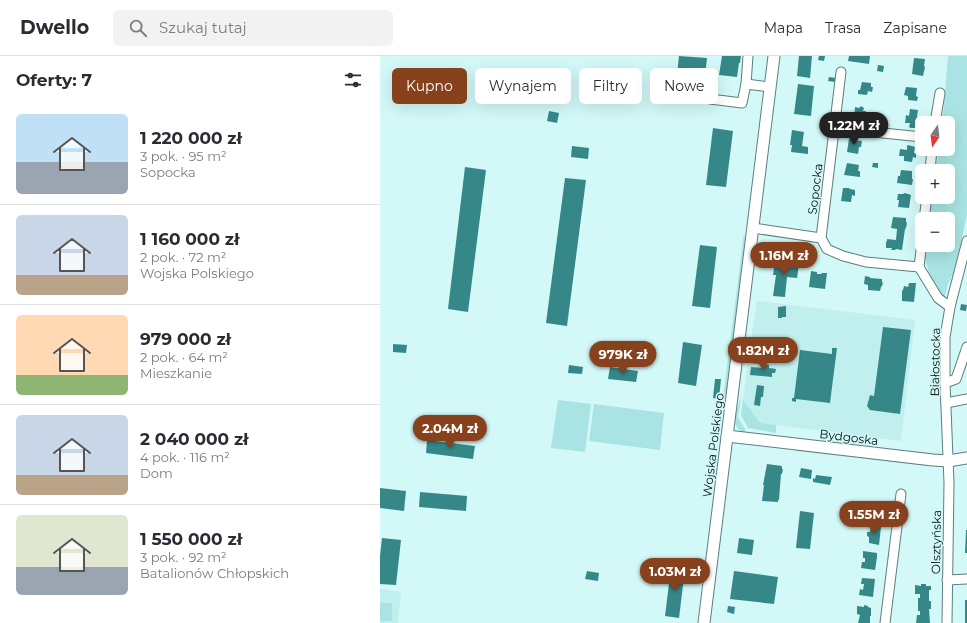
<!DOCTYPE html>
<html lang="pl">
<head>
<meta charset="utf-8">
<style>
	:root { --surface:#fff; --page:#f2f2f3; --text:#2b2b33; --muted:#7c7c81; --line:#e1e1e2; --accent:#87411d }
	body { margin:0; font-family:Montserrat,sans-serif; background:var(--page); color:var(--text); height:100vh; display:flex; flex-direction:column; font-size:15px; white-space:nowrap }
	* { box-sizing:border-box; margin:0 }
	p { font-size:13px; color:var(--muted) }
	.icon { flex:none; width:22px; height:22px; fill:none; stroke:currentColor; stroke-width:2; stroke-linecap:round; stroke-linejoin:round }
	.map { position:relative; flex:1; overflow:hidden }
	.side { display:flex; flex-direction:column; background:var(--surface); width:380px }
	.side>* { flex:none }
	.hud { position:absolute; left:12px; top:12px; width:380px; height:36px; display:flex; gap:8px }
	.needle { width:26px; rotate:194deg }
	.buttons { position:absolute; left:535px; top:60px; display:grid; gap:8px }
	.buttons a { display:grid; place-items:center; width:40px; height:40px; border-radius:6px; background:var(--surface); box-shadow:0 4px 16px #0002; font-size:20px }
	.price { position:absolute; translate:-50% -34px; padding:0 9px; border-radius:14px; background:var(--accent); color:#fff; font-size:13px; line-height:26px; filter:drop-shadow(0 1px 2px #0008) }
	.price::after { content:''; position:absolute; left:50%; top:24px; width:12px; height:9px; margin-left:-6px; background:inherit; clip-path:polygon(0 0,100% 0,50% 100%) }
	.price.active { background:#222; color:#fff }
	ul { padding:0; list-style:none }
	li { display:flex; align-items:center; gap:12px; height:100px; padding:0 16px }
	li+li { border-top:1px solid var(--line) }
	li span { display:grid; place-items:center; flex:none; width:112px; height:80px; border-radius:6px; color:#555 }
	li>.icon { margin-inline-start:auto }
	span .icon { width:48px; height:48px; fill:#fffc; stroke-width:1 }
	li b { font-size:17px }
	h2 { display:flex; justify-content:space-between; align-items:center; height:48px; padding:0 16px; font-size:17px }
	.tag { padding:0 14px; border-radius:6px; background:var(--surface); box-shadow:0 4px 16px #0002; font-size:14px; line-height:36px }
	.tag.active { background:var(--accent); color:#fff }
	header { display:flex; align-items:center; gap:24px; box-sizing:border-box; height:56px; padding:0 20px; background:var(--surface); border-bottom:1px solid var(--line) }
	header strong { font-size:19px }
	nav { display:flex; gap:22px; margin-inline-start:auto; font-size:14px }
	.search { width:280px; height:36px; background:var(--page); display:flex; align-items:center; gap:10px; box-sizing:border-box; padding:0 14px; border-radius:6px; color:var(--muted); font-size:15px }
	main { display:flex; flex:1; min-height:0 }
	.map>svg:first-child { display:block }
</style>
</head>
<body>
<header>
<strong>Dwello</strong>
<div class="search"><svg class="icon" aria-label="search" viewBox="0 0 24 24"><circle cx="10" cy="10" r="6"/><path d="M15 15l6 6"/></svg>Szukaj tutaj</div>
<nav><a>Mapa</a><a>Trasa</a><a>Zapisane</a></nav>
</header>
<main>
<section class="side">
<h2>Oferty: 7<svg class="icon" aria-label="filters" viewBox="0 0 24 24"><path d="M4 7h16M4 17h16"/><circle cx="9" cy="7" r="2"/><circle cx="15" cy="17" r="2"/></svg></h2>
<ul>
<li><span style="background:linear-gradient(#bfe0f5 60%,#9aa5b1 0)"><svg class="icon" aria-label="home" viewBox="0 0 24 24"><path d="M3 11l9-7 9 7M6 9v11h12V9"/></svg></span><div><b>1 220 000 zł</b><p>3 pok. · 95 m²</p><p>Sopocka</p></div></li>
<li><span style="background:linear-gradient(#c9d6e8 75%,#b9a48a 0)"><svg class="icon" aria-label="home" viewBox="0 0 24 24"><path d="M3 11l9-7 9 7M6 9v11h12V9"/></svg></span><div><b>1 160 000 zł</b><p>2 pok. · 72 m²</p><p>Wojska Polskiego</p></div></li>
<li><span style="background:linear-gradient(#ffd9b3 75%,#8fb573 0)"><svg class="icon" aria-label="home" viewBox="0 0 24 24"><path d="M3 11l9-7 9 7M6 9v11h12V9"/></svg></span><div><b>979 000 zł</b><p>2 pok. · 64 m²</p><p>Mieszkanie</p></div></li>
<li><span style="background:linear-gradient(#c9d6e8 75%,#b9a48a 0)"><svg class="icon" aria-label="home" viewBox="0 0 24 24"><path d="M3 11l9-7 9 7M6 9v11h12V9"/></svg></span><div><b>2 040 000 zł</b><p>4 pok. · 116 m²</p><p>Dom</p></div></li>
<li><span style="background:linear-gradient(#dfe7d0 65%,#9aa5b1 0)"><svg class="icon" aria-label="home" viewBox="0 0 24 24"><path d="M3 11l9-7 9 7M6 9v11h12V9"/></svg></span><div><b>1 550 000 zł</b><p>3 pok. · 92 m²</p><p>Batalionów Chłopskich</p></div></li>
</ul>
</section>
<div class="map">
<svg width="587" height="567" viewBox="0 0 587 567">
	<rect width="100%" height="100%" fill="#d3f8f8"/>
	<g fill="#c0efee">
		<path d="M377,245L535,264L521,385L380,367L363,345L371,284Z"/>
		<path d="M0,533L21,536L18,567H0Z"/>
	</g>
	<g fill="#a9e3e3">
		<path d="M568,0H587V158L583,177L573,218L568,228L564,244L551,222L547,210L545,203L546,189H568V163H550L552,141H568V115H556L559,93H568V67H562C565,45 566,22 568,0Z"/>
		<path d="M364,177L365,182L364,195L346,341L343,342Z"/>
		<path d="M360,343H361L358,361L365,373L366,378C349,371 356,356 360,343Z"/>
		<path d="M363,343L364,345L380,367L396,369V377L368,372L361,359Z"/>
		<path d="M178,344L211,348L205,396L171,392Z"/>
		<path d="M214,348L284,357L280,394L209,385Z"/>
		<path d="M418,393L550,409L549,410L416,395Z"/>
		<rect x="0" y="547" width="12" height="18"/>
	</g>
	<g fill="#368888">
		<path d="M299,0L327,2L325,20L314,19L311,46L294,44Z"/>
		<path d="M342,0H361L360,7H359L357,21L339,19Z"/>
		<path d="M419,0H432L430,22L417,20Z"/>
		<path d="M439,0H445L444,5L438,4Z"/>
		<path d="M469,0H490L489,8L468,5Z"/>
		<path d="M534,2L545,3L544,10L545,11L543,20L532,18Z"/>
		<path d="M498,9L504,10L503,16L497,15Z"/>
		<path d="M449,21L456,22L455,26L448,25Z"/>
		<path d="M482,26L491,27V31H493L492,36L488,35L487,39L478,38V34H480Z"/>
		<path d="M418,28L434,30L431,60L414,58Z"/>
		<path d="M526,31L537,32L536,40L538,41L537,45L528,44V40L524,39Z"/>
		<path d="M481,50L484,52L483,55H486V62H484L483,66L474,65L475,51L479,52Z"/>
		<path d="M530,53L538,54L537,61H540L538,72H531L529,71L530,67H525L526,59L529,60Z"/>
		<path d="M169,55L179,57L177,67L167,65Z"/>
		<path d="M333,72L353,75L346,131L326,129Z"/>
		<path d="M412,74L424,76L422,90L428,91V98L411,96L412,89H410Z"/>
		<path d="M469,83H475L476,84L482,85L481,91H479L478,98L467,96Z"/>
		<path d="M528,89L535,91L534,97L536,98V102L533,101L532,106L524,105V100H519L520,93L527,94V90Z"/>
		<path d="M192,90L209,92L208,103L191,101Z"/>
		<path d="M467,107L479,109L478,115H480V121L464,119Z"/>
		<path d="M493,107H498V112L492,111Z"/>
		<path d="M85,111L106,114L88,256L68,253Z"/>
		<path d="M521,114L532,115V123H533L532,129L517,127L518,120H520Z"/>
		<path d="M185,122L206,124L187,270L166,267Z"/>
		<path d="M463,132H469L470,133L475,134V140L472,139L471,146L461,145Z"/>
		<path d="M525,137L531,139L529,152L518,151L519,144H517L518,138H523Z"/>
		<path d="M513,161L526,162V166L527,167L526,172L525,173L522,194L516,193L515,194H511L512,192H506V186L507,185V183L516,184L517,173L511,172Z"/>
		<path d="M320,189L337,191L330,252L312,250Z"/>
		<path d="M395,205L419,208L417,222L407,221L405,241L393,240L396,219H393Z"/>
		<path d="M431,215L437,216V218H441L442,217H447L445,233L429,231Z"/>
		<path d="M485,220L490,221V222L502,223V226L503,227L502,230L501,231L500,235L488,234V229L484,228Z"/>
		<path d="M529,227H536L534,246L522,245V235L523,234L524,230L528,231Z"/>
		<path d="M581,248L587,249L586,255L580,254Z"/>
		<path d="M406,250V261H402V262H398V251Z"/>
		<path d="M503,271L531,274L520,358L490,354L487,350L490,339L494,340Z"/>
		<path d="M303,286L322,289L316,330L298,327Z"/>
		<path d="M13,288L27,289L26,297L13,296Z"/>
		<path d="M374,288L384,289L381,308L371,307Z"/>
		<path d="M452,292H457L450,347L416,343V346L412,345V342H414L420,294L452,298Z"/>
		<path d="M384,308L389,309V312L396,313L395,317H392V321L370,319L371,311L384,312Z"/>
		<path d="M189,309L203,311L202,318L188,317Z"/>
		<path d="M230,311L258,315L256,326L228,323Z"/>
		<path d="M335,323H341L339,343L333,342Z"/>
		<path d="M377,329L384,330L383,341H381L380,350L374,349Z"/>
		<path d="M47,384L95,390L93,403L46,397Z"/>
		<path d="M387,408L402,410V413H403L402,418H401L399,444H398V446L382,445L384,429H383Z"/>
		<path d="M421,412L432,414L431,423L419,421Z"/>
		<path d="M436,419L452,421L450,429L433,426V422L435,423Z"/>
		<path d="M0,432L26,435L24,455L0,452Z"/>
		<path d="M40,436L87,440L86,455L39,451Z"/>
		<path d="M420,455L434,457L430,493L416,492Z"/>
		<path d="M491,470L501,471L499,489L489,487V481L487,480V476H490Z"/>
		<path d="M586,474H587V497H585Z"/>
		<path d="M2,482L21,484L16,529L0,528V500Z"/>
		<path d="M359,482L374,484L372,499L357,497Z"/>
		<path d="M483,495L497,497V501L495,514L481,512L482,506H485V502H483Z"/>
		<path d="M291,511L305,513L299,562L285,560Z"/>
		<path d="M207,515L219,517L218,525L205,523Z"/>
		<path d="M354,515L398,521L394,548L350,543Z"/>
		<path d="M482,522L495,523L493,541L479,539L480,533L483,534L484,528H481Z"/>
		<path d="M541,528H546V530H551V534H549V545H551V553H549L550,567H536L537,559H540V555H538V542H540V538H535V529L541,530Z"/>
		<rect x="585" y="544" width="2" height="23"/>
		<path d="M484,549L488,550V551L491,552V560H490V567H478L480,559L477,558V550L484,551Z"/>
		<path d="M348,550L355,551L354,558L347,556Z"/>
	</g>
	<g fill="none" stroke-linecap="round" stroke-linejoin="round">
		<g stroke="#5c7e7e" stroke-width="11">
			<g id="minor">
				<path d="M366,28L368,0"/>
				<path d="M314,36L329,38L330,43L362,47L366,28L390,31"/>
				<path d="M555,67L560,37"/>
				<path d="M454,72L542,81"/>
				<path d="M550,115L552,93"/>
				<path d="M544,163L547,141"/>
				<path d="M373,172L441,182L447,193L463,200L486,206L539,211"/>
				<path d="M441,182L461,16"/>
				<path d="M539,211L558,242L570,251"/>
				<path d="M539,211L542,186"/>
				<path d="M565,327L576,323L587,291"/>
				<path d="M566,347L587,343"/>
				<path d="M567,524L587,523"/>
				<path d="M505,567L521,438"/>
				<path d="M567,567L569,427L565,327V281L570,251L587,185"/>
			</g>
		</g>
		<g stroke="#5c7e7e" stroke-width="13">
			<g id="tertiary">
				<path d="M347,380L553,404L568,405L587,402"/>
				<path d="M324,567L394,0"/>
			</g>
		</g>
		<use href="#minor" stroke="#fff" stroke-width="9"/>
		<use href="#tertiary" stroke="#fff" stroke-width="11"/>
	</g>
	<g text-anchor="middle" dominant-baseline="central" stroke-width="3" stroke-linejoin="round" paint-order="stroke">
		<g font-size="12" fill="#030f0f" stroke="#d3f8f8">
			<text transform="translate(435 133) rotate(-83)">Sopocka</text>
			<text transform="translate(555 306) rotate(-89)">Białostocka</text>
			<text transform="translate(469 381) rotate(7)">Bydgoska</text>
			<text transform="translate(333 389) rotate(-83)">Wojska Polskiego</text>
			<text transform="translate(556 486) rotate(-89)">Olsztyńska</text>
		</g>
	</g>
</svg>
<div class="buttons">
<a><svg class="needle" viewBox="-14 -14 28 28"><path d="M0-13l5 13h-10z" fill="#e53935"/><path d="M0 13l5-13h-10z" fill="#7c7c81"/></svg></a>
<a>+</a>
<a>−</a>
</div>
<b class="price active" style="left:474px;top:90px">1.22M zł</b>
<b class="price" style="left:404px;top:220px">1.16M zł</b>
<b class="price" style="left:383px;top:315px">1.82M zł</b>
<b class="price" style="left:243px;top:319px">979K zł</b>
<b class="price" style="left:70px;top:393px">2.04M zł</b>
<b class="price" style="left:494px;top:479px">1.55M zł</b>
<b class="price" style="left:295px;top:536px">1.03M zł</b>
<div class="hud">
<a class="tag active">Kupno</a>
<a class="tag">Wynajem</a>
<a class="tag">Filtry</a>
<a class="tag">Nowe</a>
</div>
</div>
</main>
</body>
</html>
